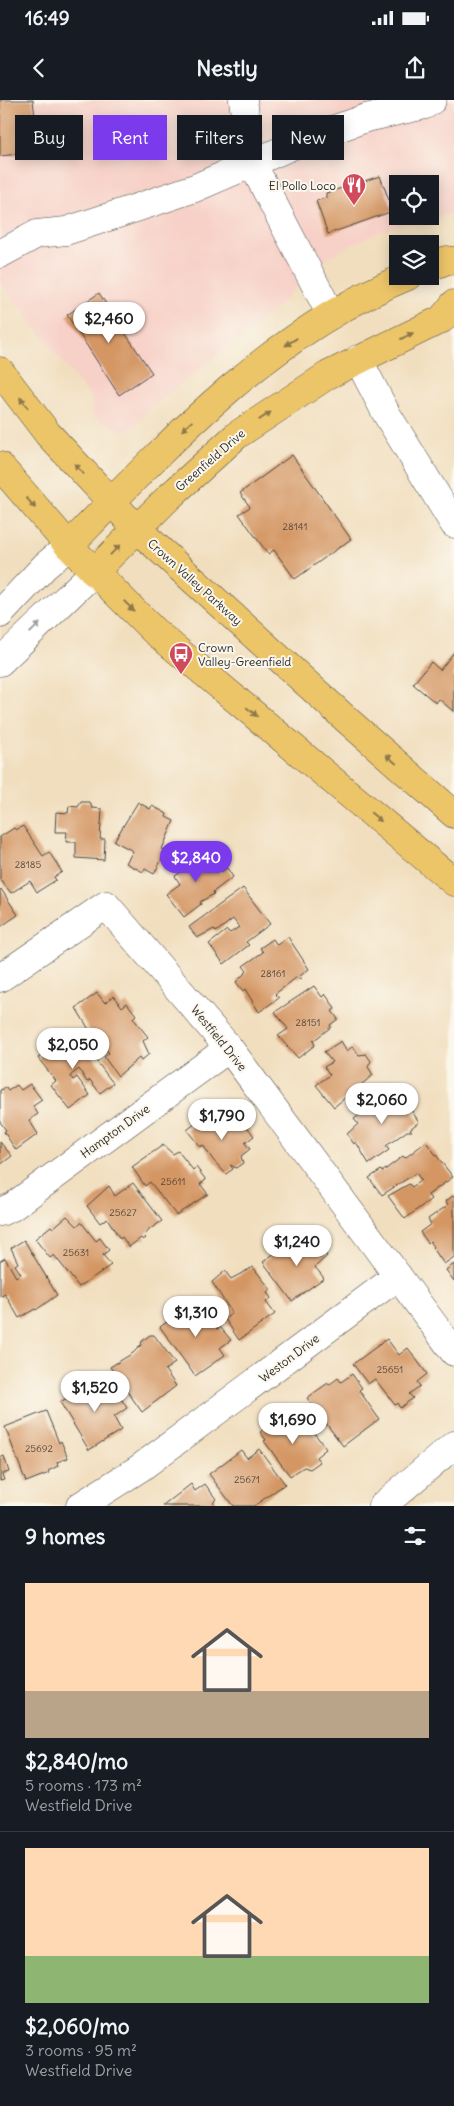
<!DOCTYPE html>
<html lang="en">
<head>
<meta charset="utf-8">
<style>
	:root { --surface:#171b24; --page:#20242c; --text:#f1f3f6; --muted:#9ea1a6; --line:#363941; --accent:#7c3aed }
	body { margin:0; font-family:Delius,sans-serif; background:var(--page); color:var(--text); height:100vh; display:flex; flex-direction:column; font-size:19px; white-space:nowrap }
	* { box-sizing:border-box; margin:0 }
	p { font-size:16px; color:var(--muted) }
	.icon { flex:none; width:28px; height:28px; fill:none; stroke:currentColor; stroke-width:2; stroke-linecap:round; stroke-linejoin:round }
	.map { position:relative; height:1406px; overflow:hidden }
	.details { display:flex; flex-direction:column; background:var(--surface); flex:1 }
	.details>* { flex:none }
	.guide { position:absolute; left:15px; top:15px; width:425px; height:45px; display:flex; gap:10px }
	.tools { position:absolute; left:389px; top:75px; display:grid; gap:10px }
	.tools a { display:grid; place-items:center; width:50px; height:50px; border-radius:0px; background:var(--surface); box-shadow:0 2px 12px #0003; font-size:25px }
	.price { position:absolute; translate:-50% -42px; padding:0 11px; border-radius:18px; background:#fff; color:#222; font-size:16px; line-height:32px; filter:drop-shadow(0 1px 2px #0008) }
	.price::after { content:''; position:absolute; left:50%; top:30px; width:15px; height:11px; margin-left:-8px; background:inherit; clip-path:polygon(0 0,100% 0,50% 100%) }
	.price.active { background:var(--accent); color:#fff }
	ul { padding:0; list-style:none }
	li { display:grid; align-content:center; gap:10px; height:265px; padding:0 25px }
	li+li { border-top:1px solid var(--line) }
	li span { display:grid; place-items:center; height:155px; border-radius:0px; color:#555 }
	li>.icon { margin-inline-start:auto }
	span .icon { width:90px; height:90px; fill:#fffc; stroke-width:1 }
	li b { font-size:21px }
	h2 { display:flex; justify-content:space-between; align-items:center; height:60px; padding:0 25px; font-size:21px }
	.tag { padding:0 18px; border-radius:0px; background:var(--surface); box-shadow:0 2px 12px #0003; font-size:18px; line-height:45px }
	.tag.active { background:var(--accent); color:#fff }
	.status { display:flex; justify-content:space-between; align-items:center; height:35px; padding:0 25px; background:var(--surface); direction:ltr }
	.status svg { height:14px; fill:currentColor }
	header { display:flex; justify-content:space-between; align-items:center; height:65px; padding:0 25px; background:var(--surface); font-size:22px; font-weight:700 }
	.map>svg:first-child { display:block }
</style>
</head>
<body>
<div class="status"><b>16:49</b><svg viewBox="0 0 49 12"><path d="M0 12V9h3v3zM5 12V6h3v6zM10 12V3h3v9zM15 12V0h3v12zM26 1h20v11H26zM47 4h2v5h-2z"/></svg></div>
<header><svg class="icon" aria-label="back" viewBox="0 0 24 24"><path d="M15 5l-7 7 7 7"/></svg>Nestly<svg class="icon" aria-label="share" viewBox="0 0 24 24"><path d="M12 15V3M7 8l5-5 5 5M5 13v7h14v-7"/></svg></header>
<div class="map">
<svg width="454" height="1406" viewBox="0 0 454 1406">
	<rect width="100%" height="100%" fill="#fbf7ec"/>
	<filter id="ink" filterUnits="userSpaceOnUse"><feTurbulence type="fractalNoise" baseFrequency=".02" numOctaves="2"/><feDisplacementMap in="SourceGraphic" scale="10" xChannelSelector="R" yChannelSelector="G"/><feConvolveMatrix kernelMatrix="1 2 1 2 8 2 1 2 1" color-interpolation-filters="sRGB"/></filter>
	<filter id="wash" filterUnits="userSpaceOnUse"><feTurbulence type="fractalNoise" baseFrequency=".0096" numOctaves="4" result="noise"/><feDisplacementMap in="SourceGraphic" scale="20" xChannelSelector="R" yChannelSelector="G"/><feGaussianBlur stdDeviation="1.12" result="paint"/><feColorMatrix in="noise" values="0 0 0 0 0 0 0 0 0 0 0 0 0 0 0 0 0 1.4 0 .05"/><feComposite in="paint" operator="in"/></filter>
	<g filter="url(#wash)">
		<rect width="100%" height="100%" fill="#f1debe"/>
		<path fill="#f7d1c8" fill-rule="evenodd" d="M0,0H454V113L427,117L378,132L332,155L298,185L280,205L157,303L125,333L92,316V299L0,182ZM398,84H430V116H398Z"/>
		<g id="blocks">
			<g fill="#d49663">
				<path d="M0,0H33L39,52L0,56Z"/>
				<path d="M380,76L393,111L328,134L316,101L326,98V93Z"/>
				<path d="M99,193L108,207L111,205L122,222L119,224L152,273L119,295L67,215Z"/>
				<path d="M292,355L351,439L295,479L274,450L268,454L239,414L250,407L240,393Z"/>
				<path d="M454,552V612L439,599L436,603L413,584L431,562L440,570Z"/>
				<path d="M81,702H90L92,708L102,709L100,739H105L104,760L76,758V742H66L67,732H55L56,712L68,713L69,706L78,707Z"/>
				<path d="M138,702L150,709L152,706L162,711L167,714L166,717L174,721L162,749L166,751L154,774L145,769L143,772L126,763L133,751L114,741Z"/>
				<path d="M23,726L43,756L49,752L62,772L54,777L56,780L37,792L30,781L11,793L0,779V737L14,728L16,730Z"/>
				<path d="M191,751L197,760L203,756L209,764H216L220,773L227,768L233,777L213,792L214,794L200,802L201,804L184,817L166,794L180,784L175,776L181,772L175,762Z"/>
				<path d="M243,788L270,824L246,842L249,845L224,864L209,844L227,830L230,833L239,827L233,819L216,832L214,829L197,838L189,827Z"/>
				<path d="M1,789L18,815L0,827V790Z"/>
				<path d="M288,837L309,869L300,876L301,878L298,879L297,877L275,894L279,898L259,912L245,889L243,891L236,882L247,871L243,866L263,852L260,848L273,839L277,845Z"/>
				<path d="M314,886L322,897L325,894L333,905L335,909L332,911L338,919L330,925L331,927L313,941L315,945L298,958L278,936L288,929L275,912Z"/>
				<path d="M97,893L105,903L114,896L122,907L127,903L136,915L133,918L148,937L143,941L149,954L141,961L139,958L118,976L104,957L109,953L90,931L76,908Z"/>
				<path d="M73,930L113,983L100,993L90,980L87,982L79,969L70,976L73,980L77,977L90,995L70,1010L51,985L56,981L38,958Z"/>
				<path d="M341,941L347,951L353,946L359,955L366,954L371,961L368,967L373,975L334,1007L316,985L330,975L324,967L332,962L324,952Z"/>
				<path d="M30,984L42,1000L33,1006L38,1014L29,1020L38,1034L16,1050L4,1032L6,1030L0,1022V990L6,988L8,991L17,985L21,990Z"/>
				<path d="M398,990L419,1022L410,1029L412,1031H407L386,1046L389,1050L369,1064L356,1042L354,1044L347,1034L358,1024L354,1019L374,1005L372,1001L384,993L388,998Z"/>
				<path d="M209,1013L220,1027L228,1021L233,1027L242,1020L254,1036L245,1043L250,1049L241,1056L243,1063L236,1068L230,1065L233,1069L226,1074L213,1060L203,1045L200,1047L187,1030Z"/>
				<path d="M0,1042L12,1056L0,1065Z"/>
				<path d="M426,1042L453,1077L428,1095L431,1099L405,1119L388,1096L409,1084L412,1087L421,1080L416,1073L382,1095L369,1078L381,1070L382,1072L403,1056L405,1058Z"/>
				<path d="M163,1045L173,1054L178,1051L193,1070L196,1067L206,1080L200,1084L208,1094L176,1115L150,1082L145,1086L132,1067Z"/>
				<path d="M133,1083L162,1121L150,1129L144,1136L146,1138L143,1140L141,1138L129,1147L122,1137L120,1139L107,1118L100,1123L87,1106L109,1086L115,1096Z"/>
				<path d="M454,1095V1157L444,1164L433,1148L434,1147L430,1141L428,1143L420,1132L431,1124L428,1119L448,1105L446,1101Z"/>
				<path d="M67,1116L77,1126L81,1122L96,1141L100,1138L109,1150L103,1155L111,1165L79,1187L54,1155L50,1158L35,1139L51,1126L53,1128Z"/>
				<path d="M308,1136L315,1145L318,1143L327,1156L315,1167L324,1178L292,1201L263,1162L293,1139L297,1144Z"/>
				<path d="M24,1140L57,1195L36,1210L35,1209L19,1218L5,1194L0,1197V1161L5,1158L16,1177L21,1174L15,1165L18,1163L11,1148Z"/>
				<path d="M454,1164V1181L446,1170Z"/>
				<path d="M253,1167L271,1190L267,1193L271,1198L266,1202L275,1214L239,1240L225,1219L232,1213L212,1182L225,1171L231,1179Z"/>
				<path d="M196,1200L217,1229L220,1227L231,1240L220,1248L225,1255L195,1276L160,1227Z"/>
				<path d="M150,1235H154L175,1263L165,1270L176,1286L142,1312L110,1267L133,1253L141,1245L142,1241Z"/>
				<path d="M387,1239L399,1255L408,1248L427,1274L417,1282L420,1286L409,1294L413,1298L400,1308L397,1303L395,1305L375,1279L368,1284L353,1264Z"/>
				<path d="M352,1274L362,1288L359,1290L379,1319L343,1346L307,1298L328,1283L329,1285L338,1278L341,1282Z"/>
				<path d="M93,1280L97,1287L106,1281L115,1296L118,1294L127,1308L114,1317L121,1330L89,1350L60,1302L82,1290L81,1288Z"/>
				<path d="M46,1311L59,1343L61,1341L68,1358L57,1362L58,1366L48,1371L49,1373L26,1382L5,1327Z"/>
				<path d="M286,1314L298,1330L307,1323L326,1349L316,1357L320,1362L310,1369L304,1367L290,1376L264,1341L266,1340L260,1332Z"/>
				<path d="M259,1349L285,1384L254,1406H233L209,1374L241,1350L247,1358Z"/>
				<path d="M4,1356L9,1372L2,1374L4,1380L0,1381V1358Z"/>
				<path d="M191,1384L195,1391L205,1384L216,1399L213,1402L216,1406H163Z"/>
			</g>
		</g>
	</g>
	<g filter="url(#ink)">
		<use href="#blocks" fill-opacity="0" stroke="#494641" stroke-width="1"/>
		<g fill="none" stroke-linecap="round" stroke-linejoin="round">
			<g stroke="#494641" stroke-width="29">
				<g id="minor">
					<path d="M243,0L252,63L331,215"/>
					<path d="M0,154L37,134L66,131L136,108L195,88L310,38L366,18L425,5L432,0"/>
					<path d="M358,259L386,313L454,424"/>
					<path d="M0,514L45,466L69,446"/>
					<path d="M0,562L94,472"/>
					<path d="M0,878L106,805L229,948L454,1252"/>
					<path d="M0,1112L12,1107L229,948"/>
					<path d="M80,1406L140,1368L398,1176"/>
					<path d="M382,1406L454,1345"/>
				</g>
			</g>
			<g stroke="#494641" stroke-width="29">
				<g id="major">
					<path d="M430,167L447,160L454,161"/>
					<path d="M0,271L48,334L136,428L347,620L454,714"/>
					<path d="M0,366L69,446L153,530L454,782"/>
					<path d="M69,446C169,342 271,232 408,176"/>
					<path d="M94,472L168,398L237,335L328,275L442,219L454,204"/>
				</g>
			</g>
			<use href="#minor" stroke="#fff" stroke-width="28"/>
			<use href="#major" stroke="#edc569" stroke-width="28"/>
		</g>
		<defs><path id="oneway-solid" d="M-6-.8H1V-3.2L6.5 0L1 3.2V.8H-6Z" transform="scale(1.25)"/></defs>
		<g fill="#8c784a">
			<use href="#oneway-solid" transform="translate(407 236) rotate(-26)"/>
			<use href="#oneway-solid" transform="translate(291 242) rotate(147)"/>
			<use href="#oneway-solid" transform="translate(24 303) rotate(-127)"/>
			<use href="#oneway-solid" transform="translate(265 316) rotate(-33)"/>
			<use href="#oneway-solid" transform="translate(187 326) rotate(137)"/>
			<use href="#oneway-solid" transform="translate(79 369) rotate(-132)"/>
			<use href="#oneway-solid" transform="translate(31 403) rotate(49)"/>
			<use href="#oneway-solid" transform="translate(115 450) rotate(-46)"/>
			<use href="#oneway-solid" transform="translate(129 506) rotate(45)"/>
			<use href="#oneway-solid" transform="translate(252 612) rotate(40)"/>
			<use href="#oneway-solid" transform="translate(391 659) rotate(-139)"/>
			<use href="#oneway-solid" transform="translate(376 717) rotate(40)"/>
		</g>
		<use fill="#a0a0a0" href="#oneway-solid" transform="translate(35 528) rotate(-44)"/>
	</g>
	<defs>
		<g id="restaurant-pin" transform="scale(1.25)"><path d="M0 17L-7.5 6A9.5 9.5 0 1 1 7.5 6Z" fill="#d1495b" stroke="#fbf7ec"/><path d="M-5-6h1v4h1v-4h1v4h1v-4h1v5L-1.5 .5V6h-2V.5L-5-1ZM5-6V6H3V1.5H1.5Q1.5-4 5-6Z" fill="#fff"/></g>
		<g id="bus-pin" transform="scale(1.25)"><path d="M0 17L-7.5 6A9.5 9.5 0 1 1 7.5 6Z" fill="#d1495b" stroke="#fbf7ec"/><path d="M-5-6H5V4H4V6H2V4H-2V6H-4V4H-5ZM-3.5-4V0h7V-4ZM-3.5 1.2v1.5H-2V1.2ZM2 1.2v1.5H3.5V1.2Z" fill="#fff"/></g>
	</defs>
	<g fill-rule="evenodd">
		<use href="#restaurant-pin" x="354" y="85"/>
		<use href="#bus-pin" x="181" y="554"/>
	</g>
	<g text-anchor="middle" dominant-baseline="central" stroke-width="4" stroke-linejoin="round" paint-order="stroke">
		<g font-size="10" fill="#554639">
			<text x="295" y="426">28141</text>
			<text x="28" y="764">28185</text>
			<text x="273" y="873">28161</text>
			<text x="308" y="922">28151</text>
			<text x="173" y="1081">25611</text>
			<text x="123" y="1112">25627</text>
			<text x="76" y="1152">25631</text>
			<text x="390" y="1269">25651</text>
			<text x="39" y="1348">25692</text>
			<text x="247" y="1379">25671</text>
		</g>
		<g font-size="12" fill="#2b2b2b" stroke="#fbf7ec" text-anchor="end">
			<text x="336" y="85">El Pollo Loco</text>
			<text x="198" y="547" text-anchor="start">Crown<tspan x="198" dy="14">Valley-Greenfield</tspan></text>
		</g>
		<g font-size="12" fill="#2b2b2b" stroke="#fbf7ec">
			<text transform="translate(210 360) rotate(-41)">Greenfield Drive</text>
			<text transform="translate(195 482) rotate(42)">Crown Valley Parkway</text>
			<text transform="translate(219 938) rotate(51)">Westfield Drive</text>
			<text transform="translate(115 1031) rotate(-36)">Hampton Drive</text>
			<text transform="translate(289 1258) rotate(-37)">Weston Drive</text>
		</g>
	</g>
</svg>
<div class="tools">
<a><svg class="icon" aria-label="locate" viewBox="0 0 24 24"><circle cx="12" cy="12" r="6"/><path d="M12 2v4M12 18v4M2 12h4M18 12h4"/></svg></a>
<a><svg class="icon" aria-label="layers" viewBox="0 0 24 24"><path d="M12 4l9 5-9 5-9-5zM3 14l9 5 9-5"/></svg></a>
</div>
<b class="price" style="left:109px;top:244px">$2,460</b>
<b class="price active" style="left:196px;top:783px">$2,840</b>
<b class="price" style="left:73px;top:970px">$2,050</b>
<b class="price" style="left:382px;top:1025px">$2,060</b>
<b class="price" style="left:222px;top:1041px">$1,790</b>
<b class="price" style="left:297px;top:1167px">$1,240</b>
<b class="price" style="left:196px;top:1238px">$1,310</b>
<b class="price" style="left:95px;top:1313px">$1,520</b>
<b class="price" style="left:293px;top:1345px">$1,690</b>
<div class="guide">
<a class="tag">Buy</a>
<a class="tag active">Rent</a>
<a class="tag">Filters</a>
<a class="tag">New</a>
</div>
</div>
<section class="details">
<h2>9 homes<svg class="icon" aria-label="filters" viewBox="0 0 24 24"><path d="M4 7h16M4 17h16"/><circle cx="9" cy="7" r="2"/><circle cx="15" cy="17" r="2"/></svg></h2>
<ul>
<li><span style="background:linear-gradient(#ffd9b3 70%,#b9a48a 0)"><svg class="icon" aria-label="home" viewBox="0 0 24 24"><path d="M3 11l9-7 9 7M6 9v11h12V9"/></svg></span><div><b>$2,840/mo</b><p>5 rooms · 173 m²</p><p>Westfield Drive</p></div></li>
<li><span style="background:linear-gradient(#ffd9b3 70%,#8fb573 0)"><svg class="icon" aria-label="home" viewBox="0 0 24 24"><path d="M3 11l9-7 9 7M6 9v11h12V9"/></svg></span><div><b>$2,060/mo</b><p>3 rooms · 95 m²</p><p>Westfield Drive</p></div></li>
</ul>
</section>
</body>
</html>
